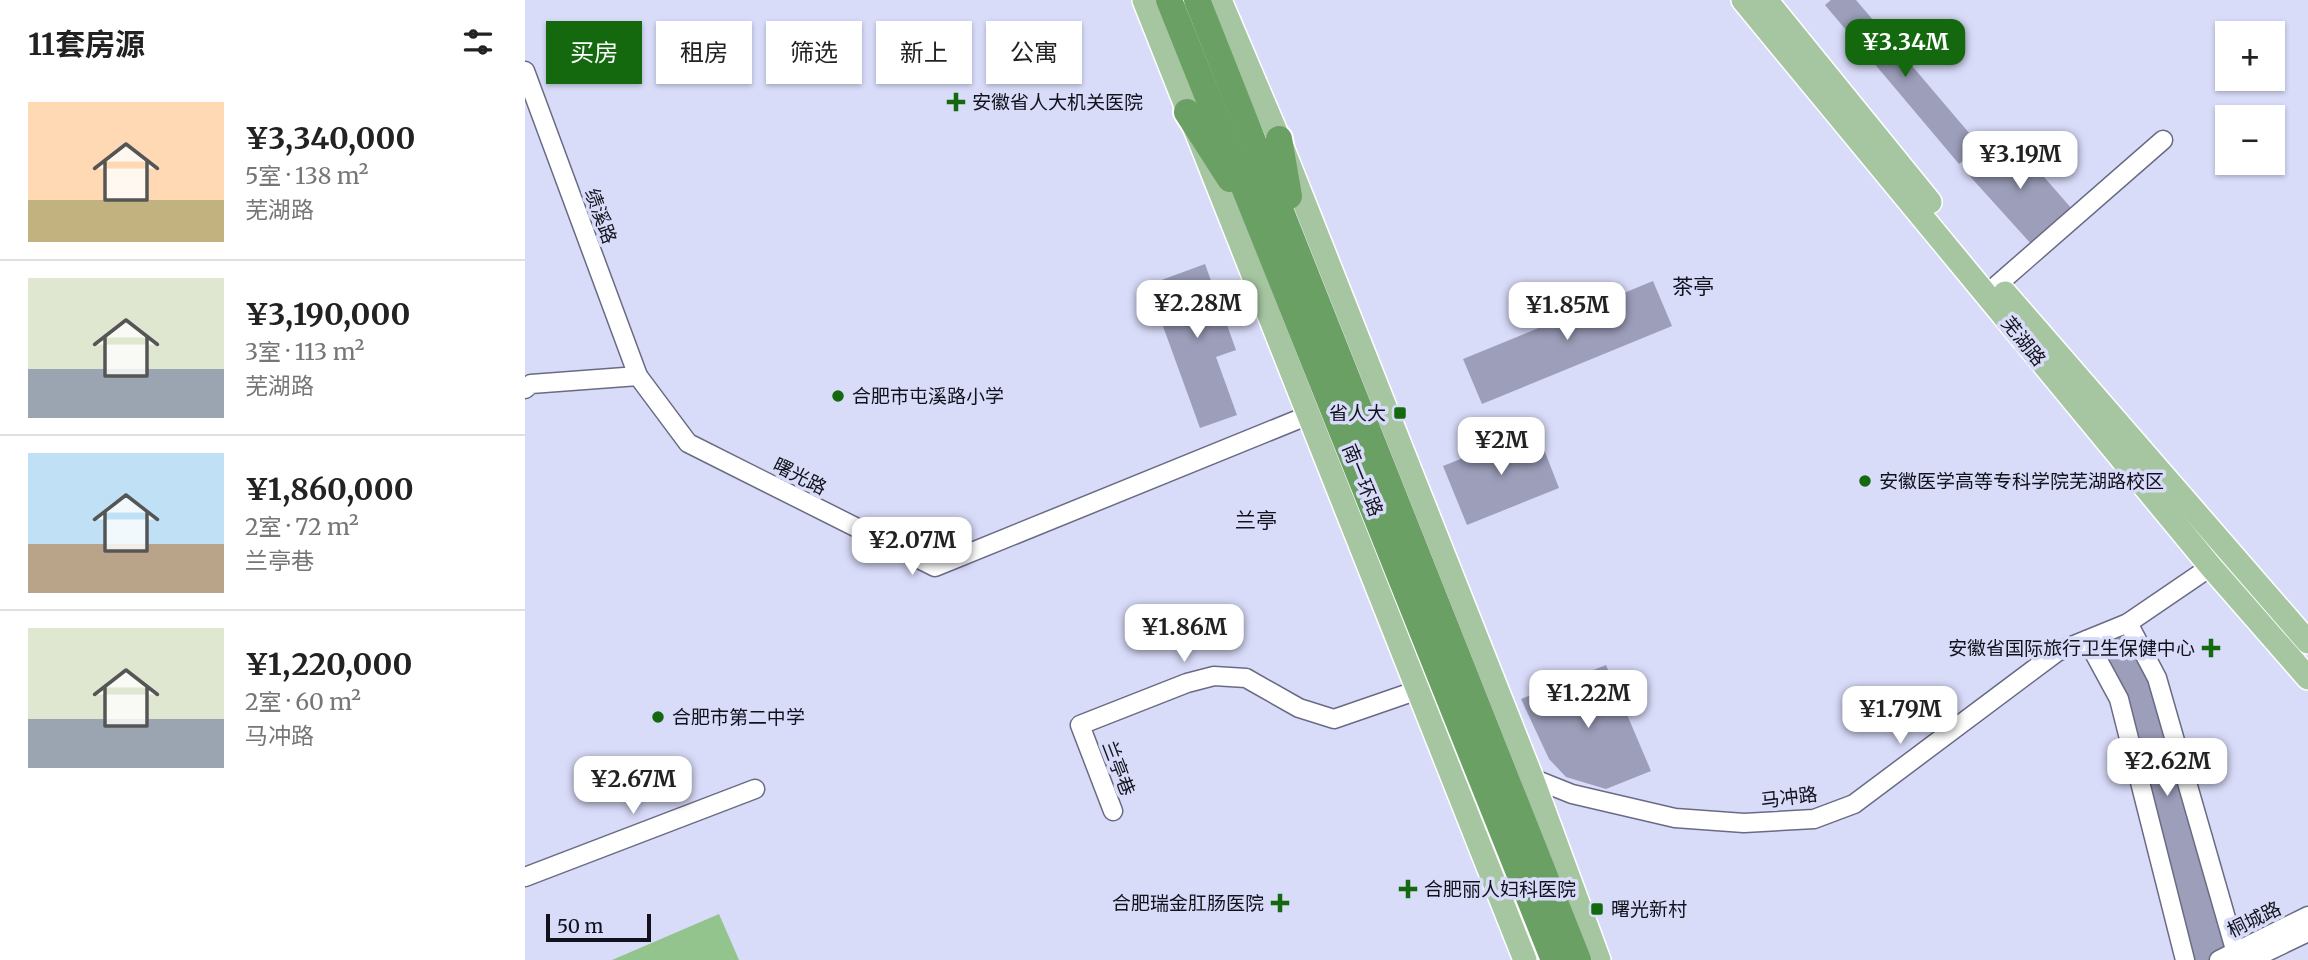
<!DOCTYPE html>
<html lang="zh">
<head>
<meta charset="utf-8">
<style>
	:root { --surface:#fff; --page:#f2f2f2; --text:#222; --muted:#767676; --line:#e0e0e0; --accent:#14690e }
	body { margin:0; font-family:Merriweather,"Noto Sans SC",serif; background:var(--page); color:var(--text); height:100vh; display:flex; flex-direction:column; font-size:26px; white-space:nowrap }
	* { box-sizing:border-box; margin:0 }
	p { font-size:23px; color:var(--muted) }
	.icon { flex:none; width:38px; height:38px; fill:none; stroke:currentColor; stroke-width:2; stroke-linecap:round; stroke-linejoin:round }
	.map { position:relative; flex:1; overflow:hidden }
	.sheet { display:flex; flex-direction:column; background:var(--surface); width:525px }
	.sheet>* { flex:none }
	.guide { position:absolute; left:21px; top:21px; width:665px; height:63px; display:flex; gap:14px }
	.fabs { position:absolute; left:1690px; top:21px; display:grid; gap:14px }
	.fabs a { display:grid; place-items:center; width:70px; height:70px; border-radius:0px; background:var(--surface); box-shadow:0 2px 5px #0004; font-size:35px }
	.scale { position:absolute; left:21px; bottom:18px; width:105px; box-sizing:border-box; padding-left:7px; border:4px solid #11121c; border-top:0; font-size:19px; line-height:24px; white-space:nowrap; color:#11121c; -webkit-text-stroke:5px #d9dcf9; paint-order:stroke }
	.price { position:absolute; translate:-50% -60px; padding:0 16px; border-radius:14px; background:#fff; color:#222; font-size:23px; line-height:46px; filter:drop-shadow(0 2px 4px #0008) }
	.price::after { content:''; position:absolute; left:50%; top:42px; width:21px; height:16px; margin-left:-10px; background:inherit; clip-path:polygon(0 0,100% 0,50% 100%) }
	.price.current { background:var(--accent); color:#fff }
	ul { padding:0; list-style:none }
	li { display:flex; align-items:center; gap:21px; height:175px; padding:0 28px }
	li+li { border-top:2px solid var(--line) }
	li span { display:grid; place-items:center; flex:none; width:196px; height:140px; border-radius:0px; color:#555 }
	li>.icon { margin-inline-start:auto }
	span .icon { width:84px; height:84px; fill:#fffc; stroke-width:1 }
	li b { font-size:30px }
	h2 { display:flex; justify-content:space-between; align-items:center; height:84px; padding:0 28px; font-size:30px }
	.pill { padding:0 24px; border-radius:0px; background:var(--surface); box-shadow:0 2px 5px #0004; font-size:24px; line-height:63px }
	.pill.current { background:var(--accent); color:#fff }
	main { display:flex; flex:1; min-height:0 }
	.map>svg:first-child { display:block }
</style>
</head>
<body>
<main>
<section class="sheet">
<h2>11套房源<svg class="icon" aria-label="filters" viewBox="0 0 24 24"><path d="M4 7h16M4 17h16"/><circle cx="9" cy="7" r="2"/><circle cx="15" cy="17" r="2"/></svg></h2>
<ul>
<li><span style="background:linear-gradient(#ffd9b3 70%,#c2b280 0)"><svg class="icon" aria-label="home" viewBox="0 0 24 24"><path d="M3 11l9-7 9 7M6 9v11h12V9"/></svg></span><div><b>¥3,340,000</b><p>5室 · 138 m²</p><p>芜湖路</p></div></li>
<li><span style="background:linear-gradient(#dfe7d0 65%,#9aa5b1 0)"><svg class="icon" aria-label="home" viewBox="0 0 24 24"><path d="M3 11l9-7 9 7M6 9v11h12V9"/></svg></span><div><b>¥3,190,000</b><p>3室 · 113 m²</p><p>芜湖路</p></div></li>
<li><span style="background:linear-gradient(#bfe0f5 65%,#b9a48a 0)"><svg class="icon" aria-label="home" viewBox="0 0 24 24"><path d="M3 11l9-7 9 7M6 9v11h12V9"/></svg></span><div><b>¥1,860,000</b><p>2室 · 72 m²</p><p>兰亭巷</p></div></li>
<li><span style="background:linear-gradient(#dfe7d0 65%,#9aa5b1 0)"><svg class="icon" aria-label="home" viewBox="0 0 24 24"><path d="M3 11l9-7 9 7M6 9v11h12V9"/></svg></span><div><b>¥1,220,000</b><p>2室 · 60 m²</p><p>马冲路</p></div></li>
</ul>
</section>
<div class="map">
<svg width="1783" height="960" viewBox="0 0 1783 960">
	<rect width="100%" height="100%" fill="#d9dcf9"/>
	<path fill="#93c48e" d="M194,914L214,960H87Z"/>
	<g fill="#9c9eba">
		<path d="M1306,0H1331L1456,147L1434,164L1300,5Z"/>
		<path d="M1484,137L1547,209L1508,246L1442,173Z"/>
		<path d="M680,264L711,350L691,357L712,415L675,428L623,285Z"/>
		<path d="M1128,281L1147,326L957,404L938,359Z"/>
		<path d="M1011,429L1034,488L942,525L918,466Z"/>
		<path d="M1603,623L1632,678L1711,951L1694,960H1660L1594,699L1562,640Z"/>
		<path d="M1081,665L1126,771L1081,789L1041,777L1024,759L996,699Z"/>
	</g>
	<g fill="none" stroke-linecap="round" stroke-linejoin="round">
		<g stroke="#696b85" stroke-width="21">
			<g id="minor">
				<path d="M0,71L113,376"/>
				<path d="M1472,285L1638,140"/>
				<path d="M0,389L6,384L113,376L163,443L410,567L784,415"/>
				<path d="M1603,623L1632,678L1713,960"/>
				<path d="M1562,640L1594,699L1660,960"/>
				<path d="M1007,778L1047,794L1150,818L1219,823L1289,819L1329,804L1532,652L1603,623L1694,561"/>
				<path d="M588,811L555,725L662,683L689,676L721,678L774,708L809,719L893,690"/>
				<path d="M0,877L230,789"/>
				<path d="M1694,960L1783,916"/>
				<path d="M1725,960L1783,932"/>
			</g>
		</g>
		<g stroke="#fff" stroke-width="26">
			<g id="major">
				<path d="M619,0L1000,960"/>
				<path d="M695,0L754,139L1007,778L1074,960"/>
				<path d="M1218,0L1686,567L1783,678"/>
				<path d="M1241,0L1405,202"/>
				<path d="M1480,293L1783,642"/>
			</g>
		</g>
		<g stroke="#fff" stroke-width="30">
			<g id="highway">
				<path d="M644,0L1029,960"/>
				<path d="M672,0L1053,960"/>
				<path d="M662,112L705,179"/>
				<path d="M754,139L764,196"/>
			</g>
		</g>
		<use href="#minor" stroke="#fff" stroke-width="18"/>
		<use href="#major" stroke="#a6c6a2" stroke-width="23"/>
		<use href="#highway" stroke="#6aa064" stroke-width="26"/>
	</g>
	<g fill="#14690e" stroke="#d9dcf9" stroke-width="2.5">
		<path d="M427.5 91.5h7v7h7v7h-7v7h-7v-7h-7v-7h7z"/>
		<circle cx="313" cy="396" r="7"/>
		<rect x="868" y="406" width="14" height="14" rx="3.5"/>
		<circle cx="1340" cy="481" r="7"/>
		<path d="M1682.5 637.5h7v7h7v7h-7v7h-7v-7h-7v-7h7z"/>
		<circle cx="133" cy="717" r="7"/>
		<path d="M879.5 878.5h7v7h7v7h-7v7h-7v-7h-7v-7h7z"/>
		<path d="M751.5 892.5h7v7h7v7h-7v7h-7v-7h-7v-7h7z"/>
		<rect x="1065" y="902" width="14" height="14" rx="3.5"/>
	</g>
	<g text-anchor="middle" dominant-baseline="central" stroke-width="7" stroke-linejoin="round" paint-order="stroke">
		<g font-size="19" fill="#11121c" stroke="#d9dcf9" text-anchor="start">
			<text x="447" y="102">安徽省人大机关医院</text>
			<text x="327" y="396">合肥市屯溪路小学</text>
			<text x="861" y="413" text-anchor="end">省人大</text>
			<text x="1354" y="481">安徽医学高等专科学院芜湖路校区</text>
			<text x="1670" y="648" text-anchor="end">安徽省国际旅行卫生保健中心</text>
			<text x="147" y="717">合肥市第二中学</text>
			<text x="899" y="889">合肥丽人妇科医院</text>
			<text x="739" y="903" text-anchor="end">合肥瑞金肛肠医院</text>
			<text x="1086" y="909">曙光新村</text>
		</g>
		<g font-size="19" fill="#11121c" stroke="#d9dcf9">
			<text transform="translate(76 216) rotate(70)">绩溪路</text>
			<text transform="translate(1499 341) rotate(51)">芜湖路</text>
			<text transform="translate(275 476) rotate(27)">曙光路</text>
			<text transform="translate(838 480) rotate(68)">南一环路</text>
			<text transform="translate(594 768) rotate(69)">兰亭巷</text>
			<text transform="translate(1264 797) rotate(-7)">马冲路</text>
			<text transform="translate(1729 919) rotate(-26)">桐城路</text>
		</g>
		<g font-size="21" fill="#11121c" stroke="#d9dcf9">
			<text x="1168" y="286">茶亭</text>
			<text x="731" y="520">兰亭</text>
		</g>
	</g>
</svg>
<div class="fabs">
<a>+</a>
<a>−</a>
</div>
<div class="scale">50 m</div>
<b class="price current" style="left:1380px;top:79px">¥3.34M</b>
<b class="price" style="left:1495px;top:191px">¥3.19M</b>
<b class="price" style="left:672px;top:340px">¥2.28M</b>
<b class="price" style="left:1042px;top:342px">¥1.85M</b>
<b class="price" style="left:976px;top:477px">¥2M</b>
<b class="price" style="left:387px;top:577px">¥2.07M</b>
<b class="price" style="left:659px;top:664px">¥1.86M</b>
<b class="price" style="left:1063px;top:730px">¥1.22M</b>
<b class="price" style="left:1375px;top:746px">¥1.79M</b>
<b class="price" style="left:1642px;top:798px">¥2.62M</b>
<b class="price" style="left:108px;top:816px">¥2.67M</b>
<div class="guide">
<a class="pill current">买房</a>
<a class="pill">租房</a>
<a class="pill">筛选</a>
<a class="pill">新上</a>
<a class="pill">公寓</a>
</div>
</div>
</main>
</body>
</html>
